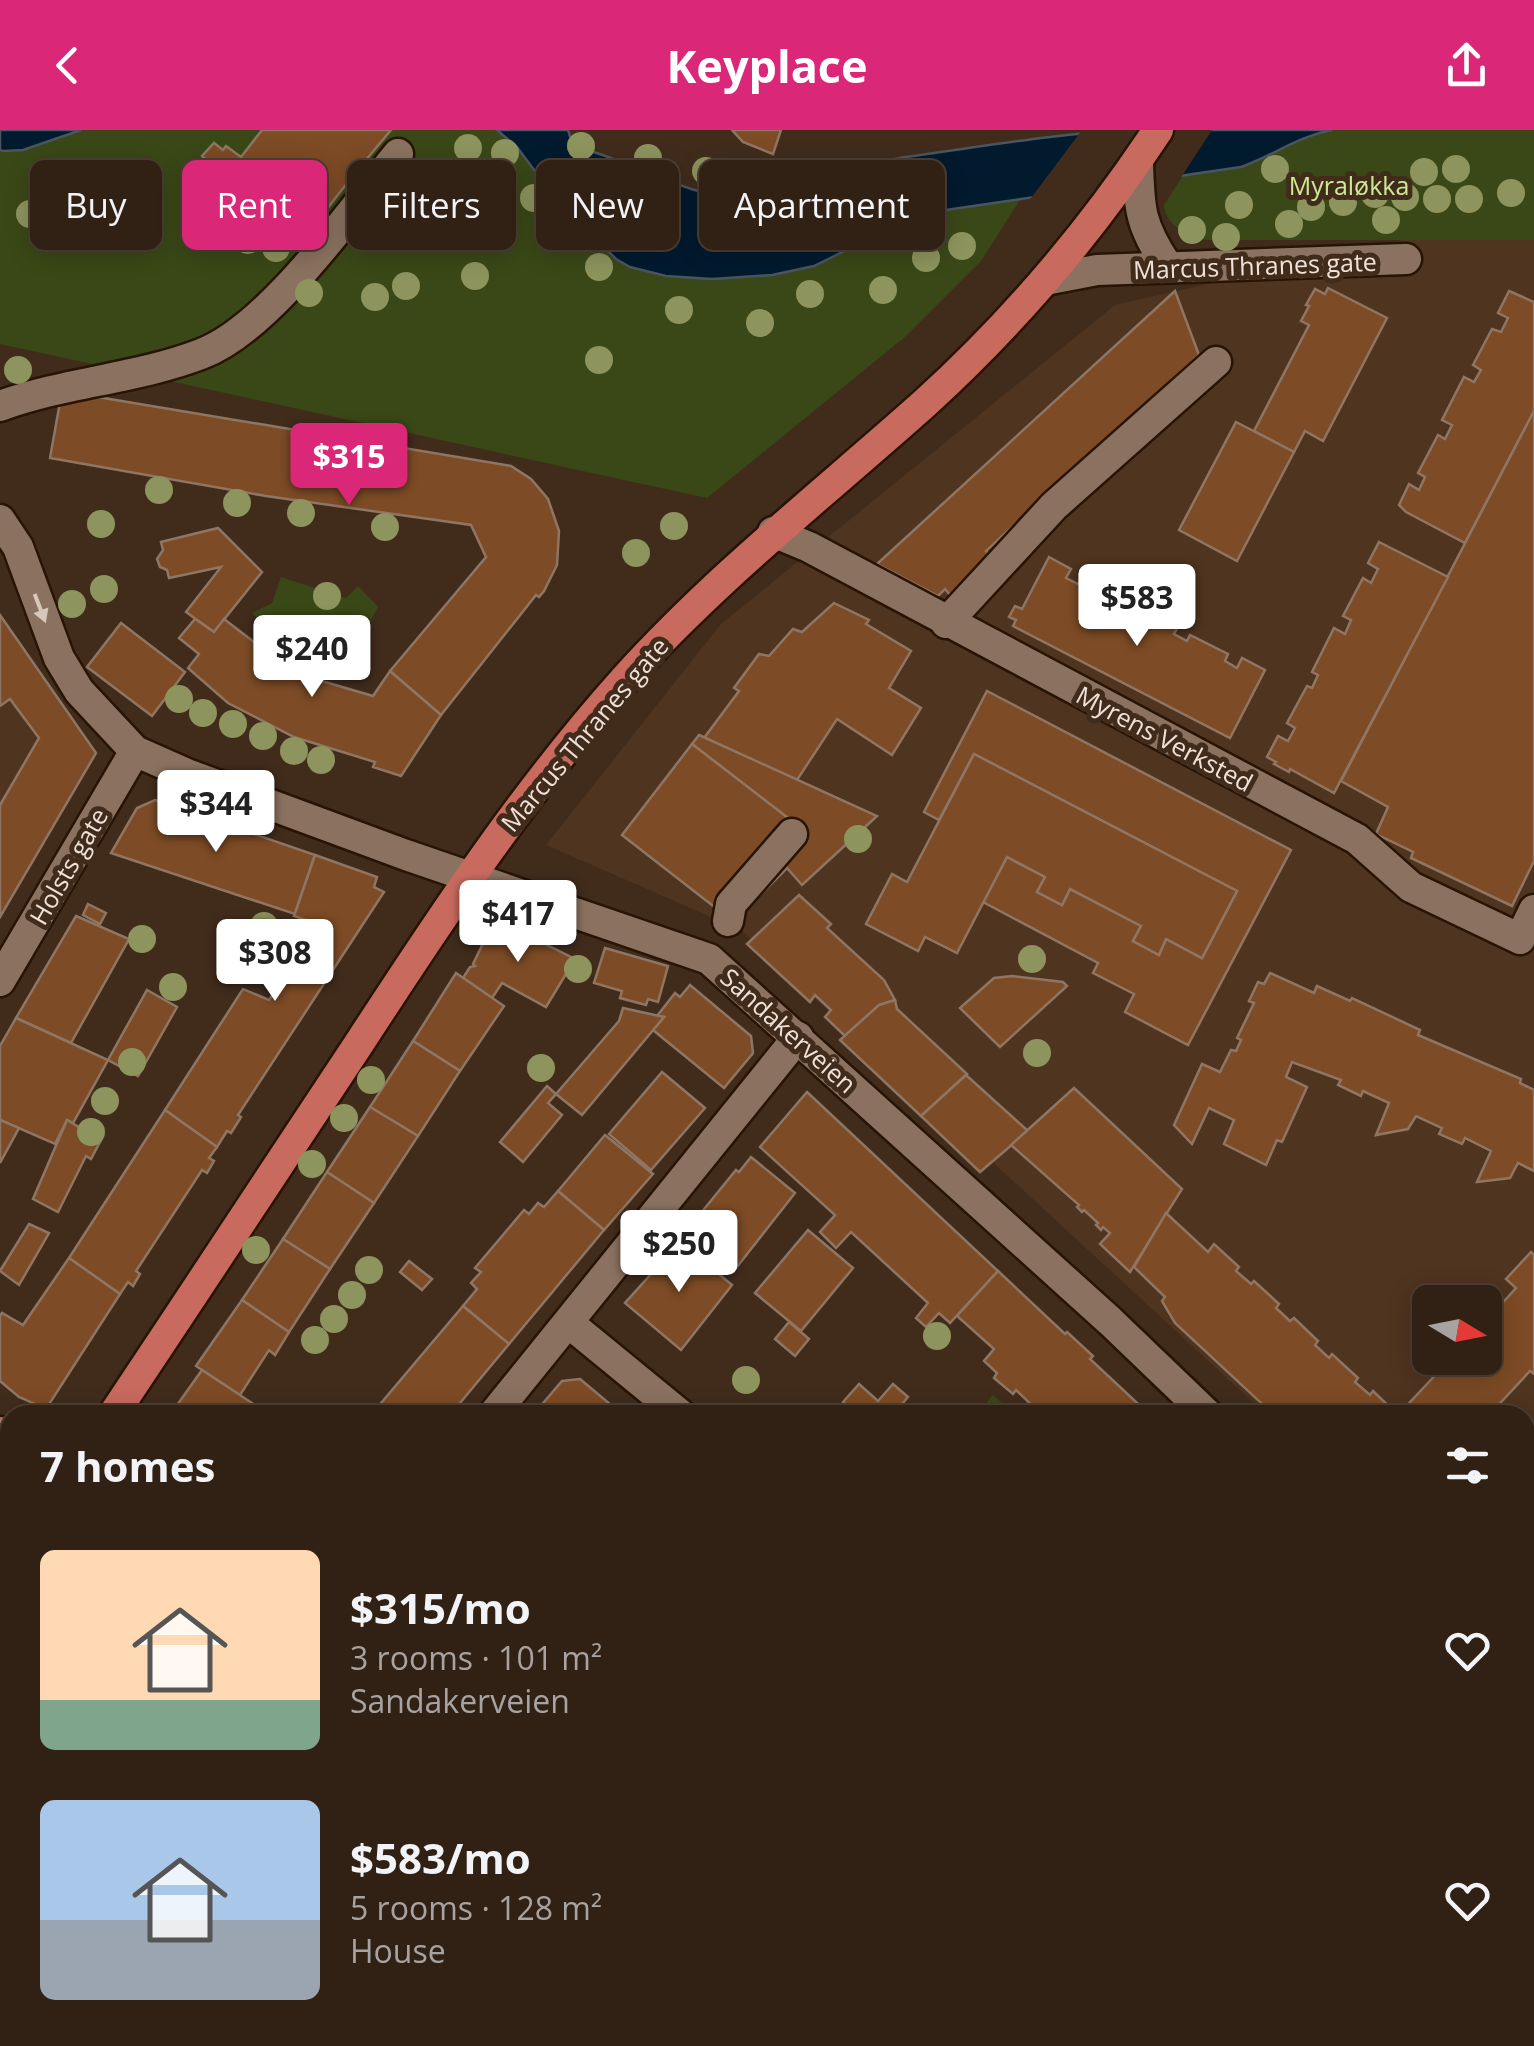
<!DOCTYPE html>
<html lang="en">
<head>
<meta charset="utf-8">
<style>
	:root { --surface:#312115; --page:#39291e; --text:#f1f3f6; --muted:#a8a3a0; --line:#4c3e34; --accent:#db2777 }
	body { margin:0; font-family:"Open Sans",sans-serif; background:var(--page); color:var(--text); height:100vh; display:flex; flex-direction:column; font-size:38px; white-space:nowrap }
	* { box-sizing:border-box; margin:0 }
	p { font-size:32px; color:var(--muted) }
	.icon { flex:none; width:55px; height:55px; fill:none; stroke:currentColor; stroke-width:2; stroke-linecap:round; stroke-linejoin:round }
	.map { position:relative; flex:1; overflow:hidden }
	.panel { position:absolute; left:0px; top:1275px; width:1535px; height:642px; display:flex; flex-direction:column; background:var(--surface); border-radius:30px 30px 0 0; box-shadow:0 5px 25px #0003,0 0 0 2px var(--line) }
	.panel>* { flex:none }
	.top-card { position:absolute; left:30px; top:30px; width:1000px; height:90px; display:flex; gap:20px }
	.needle { width:65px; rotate:100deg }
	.controls { position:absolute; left:1412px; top:1155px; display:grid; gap:20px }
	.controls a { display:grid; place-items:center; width:90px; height:90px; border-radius:15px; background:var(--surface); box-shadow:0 5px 25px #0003,0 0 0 2px var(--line); font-size:50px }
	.price { position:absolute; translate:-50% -85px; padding:0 22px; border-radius:10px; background:#fff; color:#222; font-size:32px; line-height:65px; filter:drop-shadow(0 2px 5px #0008) }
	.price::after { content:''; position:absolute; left:50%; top:60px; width:30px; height:22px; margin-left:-15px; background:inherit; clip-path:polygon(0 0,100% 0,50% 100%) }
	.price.on { background:var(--accent); color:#fff }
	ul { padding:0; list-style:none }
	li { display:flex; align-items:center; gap:30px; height:250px; padding:0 40px }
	li span { display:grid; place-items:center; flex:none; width:280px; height:200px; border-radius:15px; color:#555 }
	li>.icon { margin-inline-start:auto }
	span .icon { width:120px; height:120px; fill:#fffc; stroke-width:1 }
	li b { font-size:42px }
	h2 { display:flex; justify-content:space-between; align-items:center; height:120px; padding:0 40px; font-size:42px }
	.tag { padding:0 35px; border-radius:15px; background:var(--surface); box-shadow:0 5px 25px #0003,0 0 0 2px var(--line); font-size:35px; line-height:90px }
	.tag.on { background:var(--accent); color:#fff }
	header { display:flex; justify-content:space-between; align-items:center; height:130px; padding:0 40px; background:var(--accent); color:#fff; font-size:45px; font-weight:700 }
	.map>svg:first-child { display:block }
</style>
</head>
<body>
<header><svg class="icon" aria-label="back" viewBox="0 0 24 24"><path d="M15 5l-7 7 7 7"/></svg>Keyplace<svg class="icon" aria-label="share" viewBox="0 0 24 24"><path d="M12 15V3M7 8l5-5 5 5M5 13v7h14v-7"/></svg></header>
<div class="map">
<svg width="1534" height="1916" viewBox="0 0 1534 1916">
	<rect width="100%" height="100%" fill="#412c1c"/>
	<g fill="#4f341f" fill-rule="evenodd">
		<path d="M1534,80V1408H1525V1285H1267L741,800L546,715L721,494L1115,175ZM1430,1172H1485V1228H1430Z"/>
		<path d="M0,485L95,622L0,787Z"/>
	</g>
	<g fill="#3a4817">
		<path d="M81,0H497L517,17L582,104L599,112L630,137L667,146L712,149L772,145L814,136L875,106L939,81L1021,68L981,131L906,206L707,368L0,214V20L50,12Z"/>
		<path d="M1212,0H1534V110H1207C1188,106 1166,97 1164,75Z"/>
		<path d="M281,447L346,468L358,456L378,477C370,491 363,513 352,525C329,548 269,501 252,483L272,473Z"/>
		<path d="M993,1265L1015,1285H976Z"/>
		<path d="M10,1525V1685L0,1679V1538Z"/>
		<path d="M9,1804L10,1863L0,1875V1816Z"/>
		<path d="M251,1908H313L327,1916H253Z"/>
	</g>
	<g fill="#021a2e" stroke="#495661" stroke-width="2.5">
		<path d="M0,0H81L23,20L3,21L0,20Z"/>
		<path d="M497,0H568L577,28L590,21C642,36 688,67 743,68C781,68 816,47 853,38C870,33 888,30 905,27C980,17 1058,3 1133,0C1199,0 1266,0 1332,0C1299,6 1272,26 1241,37L939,81L875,106L814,136L772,145L712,149L666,146L630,137L616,129L599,112L582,104L517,17Z"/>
	</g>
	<path fill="#412c1c" d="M1082,0H1212L1178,52L1028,72Z"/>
	<g fill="#7d4b25" stroke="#8f7664" stroke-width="2.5">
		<path d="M262,0H391L360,37L367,43L358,54L351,48L309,102L234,43L228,50L202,26L214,13L223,20L226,16L241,27Z"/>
		<path d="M732,0H781L773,24L743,12Z"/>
		<path d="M1328,158L1387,188L1323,311L1305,301L1294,322L1254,301L1309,195L1301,191L1309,176L1306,175L1315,159L1325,164Z"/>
		<path d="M1175,161L1199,225L986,421L992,428L951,466L945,459L938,466L877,434Z"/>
		<path d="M1509,161L1534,172V281L1465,413L1406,382L1399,375L1409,354L1419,360L1425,347L1418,343L1438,305L1445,309L1452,295L1442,290L1464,247L1474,252L1481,240L1473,235L1492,199L1501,202L1508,188L1498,183Z"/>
		<path d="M62,261L511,336L531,349L548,369L559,401L557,435L544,461L539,467L536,465L441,585L390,541L486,427L471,395L266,366L50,328Z"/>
		<path d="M1534,281V731L1512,776L1411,728L1413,722L1376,704L1388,677L1341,651Z"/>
		<path d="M1236,292L1294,322L1237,431L1179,400Z"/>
		<path d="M218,398L262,442L214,502L186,482L221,437L169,448L167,440L160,437L157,429L163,420L161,412Z"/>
		<path d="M1379,412L1448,447L1334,663L1290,639L1289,642L1274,634L1276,632L1267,627L1278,606L1288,611L1295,598L1287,593L1307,556L1312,558L1318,545L1312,542L1334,498L1345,504L1351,490L1343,486L1363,448L1371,453L1378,439L1368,433Z"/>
		<path d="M1049,427L1071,439L1066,448L1078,454L1082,448L1121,468L1118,475L1130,481L1135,472L1179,495L1174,504L1187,511L1190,505L1228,524L1225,531L1237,538L1242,528L1265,540L1230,608L1013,496L1016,490L1009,487L1015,476L1022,479Z"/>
		<path d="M834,473L869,490L866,494L911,521L889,558L921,578L892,625L837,589L797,650L704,608L739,561L734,558L759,524L769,526L793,499L802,502Z"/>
		<path d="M0,485L96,623L0,787V675L39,608L10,569L0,576Z"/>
		<path d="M195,489L214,502L224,489L258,515L315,549L373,566L390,541L441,585L401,646L373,637L375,632L294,607L228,573L188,538L199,524L179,508Z"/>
		<path d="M121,493L185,542L152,586L87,537Z"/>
		<path d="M987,561L1291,720L1188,915L1125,882L1134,864L1093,843L1098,833L983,772L1007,727L1045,747L1037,762L1062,775L1070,759L1141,796L1133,811L1159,825L1166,809L1202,828L1237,761L974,624L939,690L924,682Z"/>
		<path d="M699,605L877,686L802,755L787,738L740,785L724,772L788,688L692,614Z"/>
		<path d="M692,614L788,688L717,779L622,705Z"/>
		<path d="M974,624L1237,761L1202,828L1166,809L1159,825L1133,811L1141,796L1070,759L1062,775L1037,762L1045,747L1007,727L957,823L925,807L918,821L866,794L892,744L907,752Z"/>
		<path d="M155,670L315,725L295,784L111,723L137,678Z"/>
		<path d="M315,725L377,747L374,757L384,762L238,985L241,987L231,1003L227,1001L217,1017L165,980L243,859L269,870L313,803L315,793L294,786Z"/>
		<path d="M799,765L831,794L827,798L884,850L895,870L879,875L845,906L825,887L831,880L815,865L810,872L747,814Z"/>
		<path d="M88,774L106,783L100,794L83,785Z"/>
		<path d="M76,786L129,809L71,913L16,888Z"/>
		<path d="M495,789L575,829L546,877L502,853L492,868L463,848L470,837L475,836L473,834Z"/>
		<path d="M605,818L668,836L658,872L648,869L646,875L620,868L622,861L594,853Z"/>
		<path d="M456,843L504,876L460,941L413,911Z"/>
		<path d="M1270,843L1314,863L1317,856L1350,871L1352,868L1420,900L1418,905L1521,949L1520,953L1534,960V1041L1518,1033L1510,1048L1477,1052L1491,1021L1465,1008L1462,1014L1439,1004L1442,998L1416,986L1408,999L1376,1005L1389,973L1363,961L1361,966L1338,955L1341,950L1292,932L1286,947L1307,957L1282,1012L1277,1010L1266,1035L1224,1014L1234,990L1209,978L1192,1014L1174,995L1202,934L1220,942L1231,920L1236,921L1241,910L1237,908L1254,873L1249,871L1258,852L1264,854Z"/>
		<path d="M1012,846L1063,852L1067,856L1000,917L960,878L994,848Z"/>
		<path d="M690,855L751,906L753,923L724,958L653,900L664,887L657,886L675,863L680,867Z"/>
		<path d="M147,860L177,877L138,946L108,930Z"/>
		<path d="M895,870L897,879L967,944L921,986L840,910L879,875Z"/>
		<path d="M623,878L664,887L582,985L556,964L619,891Z"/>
		<path d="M16,888L108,930L73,993L67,990L55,1014L0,990V916Z"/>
		<path d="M413,911L460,941L418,1006L370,977Z"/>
		<path d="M662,942L705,978L651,1040L609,1004Z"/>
		<path d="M966,945L1028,1001L980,1042L921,986Z"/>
		<path d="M547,956L556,964L548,973L562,985L523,1032L500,1012Z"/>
		<path d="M1074,958L1182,1059L1130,1142L1100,1114L1110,1103L1103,1097L1101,1100L1096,1095L1098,1093L1084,1080L1082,1082L1077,1077L1079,1075L1011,1015Z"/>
		<path d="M807,962L998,1141L950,1193L939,1183L926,1197L916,1188L928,1173L851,1102L836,1118L820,1102L835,1085L760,1017Z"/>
		<path d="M370,977L418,1006L374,1073L327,1042Z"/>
		<path d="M165,980L217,1017L209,1028L214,1031L207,1043L202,1040L136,1141L140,1144L133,1156L128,1152L120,1164L69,1128Z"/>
		<path d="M0,990L19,998L0,1033Z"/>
		<path d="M67,990L101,1010L91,1029L86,1026L58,1082L33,1069Z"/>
		<path d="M605,1005L653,1044L604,1100L558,1061Z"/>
		<path d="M751,1027L795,1063L733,1142L687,1100L736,1040L739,1042Z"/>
		<path d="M327,1042L374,1073L330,1139L283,1109Z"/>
		<path d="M558,1061L604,1100L509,1214L463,1176L477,1159L471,1153L481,1142L475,1138L524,1080L529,1084L538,1073L544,1077Z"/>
		<path d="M1166,1083L1208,1122L1214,1114L1239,1137L1236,1141L1251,1154L1254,1151L1279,1174L1276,1178L1290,1191L1294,1188L1318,1211L1315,1215L1329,1228L1332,1224L1358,1248L1355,1252L1370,1265L1373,1261L1398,1285H1274L1175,1193L1162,1171L1165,1167L1134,1137Z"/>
		<path d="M29,1094L49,1103L19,1155L0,1141Z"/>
		<path d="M808,1100L853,1138L801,1201L755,1163Z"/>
		<path d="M283,1109L330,1139L289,1202L242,1170Z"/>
		<path d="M680,1112L732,1155L681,1220L625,1173Z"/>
		<path d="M1531,1122L1534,1125V1244L1530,1241L1489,1285H1398L1441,1239L1431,1229L1432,1228H1485V1192L1516,1158L1506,1149Z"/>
		<path d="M69,1128L120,1164L46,1279L19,1267L0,1251V1186L2,1183L23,1195Z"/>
		<path d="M409,1131L432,1149L422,1160L400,1142Z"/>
		<path d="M998,1141L1065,1204L1067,1202L1093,1226L1090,1229L1150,1285H1036L1039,1282L1016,1260L1013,1264L994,1248L997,1243L984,1231L994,1219L957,1186Z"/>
		<path d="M242,1170L289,1202L275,1225L269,1220L240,1265L196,1236Z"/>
		<path d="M463,1176L509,1214L450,1285H371Z"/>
		<path d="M789,1192L809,1209L795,1226L775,1209Z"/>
		<path d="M202,1240L255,1275L249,1285H170Z"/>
		<path d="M580,1249L623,1285H533L562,1251Z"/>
		<path d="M859,1254L878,1271L893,1254L908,1267L893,1285H859L843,1272Z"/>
		<path d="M1534,1464V1510L1525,1502V1476Z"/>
		<path d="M1525,1502L1534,1510V1551L1525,1543Z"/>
		<path d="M1534,1684V1754L1525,1747V1685Z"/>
		<path d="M0,1694L10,1702V1734L0,1747Z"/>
		<path d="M1529,1767H1534V1814Z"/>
		<path d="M0,1790L10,1797L0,1816Z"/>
		<path d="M1534,1898V1916H1481L1505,1908H1525V1901Z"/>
		<path d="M157,1908H219L221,1916H159Z"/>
		<path d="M389,1908H478L481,1909L476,1916H403Z"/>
		<path d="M533,1908H600L595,1916H527Z"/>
		<path d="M694,1908H761L755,1916H689Z"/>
		<path d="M773,1908H805L800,1916H787Z"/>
		<path d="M805,1908H884L895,1915L800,1916Z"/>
		<path d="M1035,1908H1131L1126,1916H1049Z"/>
		<path d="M1248,1908H1318L1310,1916H1243Z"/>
	</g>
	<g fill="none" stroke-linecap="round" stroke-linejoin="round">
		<g stroke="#271405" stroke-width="35">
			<g id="minor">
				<path d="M1138,31C1139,79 1140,96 1168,137"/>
				<path d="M1045,150L1097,140L1406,129"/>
				<path d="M0,276C65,252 136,249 201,224C269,199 350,82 398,24"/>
				<path d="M0,390L18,417L59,528L79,561L135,621L187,644L406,725L709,829L1110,1191L1208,1285"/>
				<path d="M773,402L809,417L1357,709L1411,757L1520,809L1534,780"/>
				<path d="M946,493L1054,376L1216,232"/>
				<path d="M728,791L731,774L792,704"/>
				<path d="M0,851L135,621"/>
				<path d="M570,1194L681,1285"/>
				<path d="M493,1285L798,907"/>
				<path d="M1525,1343L1534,1334"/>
				<path d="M1525,1594L1534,1603"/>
				<path d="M96,1908L99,1916"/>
				<path d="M642,1916L647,1908"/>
				<path d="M1181,1916L1186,1908"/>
			</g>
		</g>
		<g stroke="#271405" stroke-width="35">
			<g id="major">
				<path d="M113,1285C195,1162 276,1039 358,915C440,789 523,663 624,550C717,447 822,365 925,273C1014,192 1092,100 1158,0"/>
				<path d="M0,1302L10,1308"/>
				<path d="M0,1437L10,1423"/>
				<path d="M958,1908L971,1916"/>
			</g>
		</g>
		<use href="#minor" stroke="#8b7260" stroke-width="30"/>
		<use href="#major" stroke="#c96a5f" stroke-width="30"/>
		<g stroke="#a49387" stroke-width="2.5">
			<path d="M0,1291L10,1297"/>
			<path d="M0,1312L10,1318"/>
			<path d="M943,1908L957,1916"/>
			<path d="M974,1908L987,1916"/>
		</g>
	</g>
	<g fill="#8d945d">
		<circle cx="581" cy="16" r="14"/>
		<circle cx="468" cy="18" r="14"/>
		<circle cx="505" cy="23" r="14"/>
		<circle cx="648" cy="28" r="14"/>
		<circle cx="1275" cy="39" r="14"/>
		<circle cx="1456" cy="39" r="14"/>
		<circle cx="706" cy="41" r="14"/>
		<circle cx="1424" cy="42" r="14"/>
		<circle cx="761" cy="44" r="14"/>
		<circle cx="204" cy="61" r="14"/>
		<circle cx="1511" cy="63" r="14"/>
		<circle cx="1375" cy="64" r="14"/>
		<circle cx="1405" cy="67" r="14"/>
		<circle cx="534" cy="68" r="14"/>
		<circle cx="1437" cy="69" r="14"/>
		<circle cx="1469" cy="69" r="14"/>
		<circle cx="1343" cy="72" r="14"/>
		<circle cx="1239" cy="75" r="14"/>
		<circle cx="1311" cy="77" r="14"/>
		<circle cx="30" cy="84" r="14"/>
		<circle cx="1386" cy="90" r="14"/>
		<circle cx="557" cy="91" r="14"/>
		<circle cx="474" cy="94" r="14"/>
		<circle cx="1289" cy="94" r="14"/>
		<circle cx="1192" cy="100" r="14"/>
		<circle cx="1226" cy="107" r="14"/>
		<circle cx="248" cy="110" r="14"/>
		<circle cx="962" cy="116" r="14"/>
		<circle cx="276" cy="118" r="14"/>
		<circle cx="926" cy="128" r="14"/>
		<circle cx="599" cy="137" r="14"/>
		<circle cx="475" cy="146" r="14"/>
		<circle cx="406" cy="156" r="14"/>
		<circle cx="883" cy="160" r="14"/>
		<circle cx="309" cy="163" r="14"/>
		<circle cx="810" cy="164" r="14"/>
		<circle cx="375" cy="167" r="14"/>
		<circle cx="679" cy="180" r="14"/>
		<circle cx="760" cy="193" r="14"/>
		<circle cx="599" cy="230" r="14"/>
		<circle cx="18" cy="240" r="14"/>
		<circle cx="159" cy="360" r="14"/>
		<circle cx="237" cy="373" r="14"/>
		<circle cx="301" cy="383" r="14"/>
		<circle cx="101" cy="394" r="14"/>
		<circle cx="674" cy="396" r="14"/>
		<circle cx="385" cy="397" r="14"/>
		<circle cx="636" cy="423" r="14"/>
		<circle cx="104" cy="459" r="14"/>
		<circle cx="327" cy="466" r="14"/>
		<circle cx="72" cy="474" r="14"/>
		<circle cx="179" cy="569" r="14"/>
		<circle cx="203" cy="583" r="14"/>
		<circle cx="233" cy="594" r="14"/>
		<circle cx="263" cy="606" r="14"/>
		<circle cx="294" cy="621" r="14"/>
		<circle cx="321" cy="630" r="14"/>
		<circle cx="858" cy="709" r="14"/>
		<circle cx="264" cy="796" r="14"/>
		<circle cx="142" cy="809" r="14"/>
		<circle cx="1032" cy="829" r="14"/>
		<circle cx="578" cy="839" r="14"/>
		<circle cx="173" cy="857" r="14"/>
		<circle cx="1037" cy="923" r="14"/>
		<circle cx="132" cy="932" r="14"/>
		<circle cx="541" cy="938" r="14"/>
		<circle cx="371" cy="950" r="14"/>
		<circle cx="105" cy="971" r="14"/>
		<circle cx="344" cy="988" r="14"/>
		<circle cx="91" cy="1002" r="14"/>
		<circle cx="312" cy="1034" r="14"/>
		<circle cx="256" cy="1120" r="14"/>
		<circle cx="369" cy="1140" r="14"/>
		<circle cx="352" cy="1165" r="14"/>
		<circle cx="334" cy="1189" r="14"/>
		<circle cx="937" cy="1206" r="14"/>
		<circle cx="315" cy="1210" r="14"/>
		<circle cx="746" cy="1250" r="14"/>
	</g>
	<defs><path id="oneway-solid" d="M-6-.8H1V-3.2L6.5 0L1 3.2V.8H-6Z" transform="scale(2.5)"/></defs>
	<use fill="#d7c6ba" href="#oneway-solid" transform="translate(40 478) rotate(69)"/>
	<g text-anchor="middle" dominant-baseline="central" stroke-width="10" stroke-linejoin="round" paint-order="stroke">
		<g font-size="25" fill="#cce993" stroke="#412c1c">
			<text x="1349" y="55">Myraløkka</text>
		</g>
		<g font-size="25" fill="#f0e2d8" stroke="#412c1c">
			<text transform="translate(1255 135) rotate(-2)">Marcus Thranes gate</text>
			<text transform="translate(584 604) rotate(-50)">Marcus Thranes gate</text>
			<text transform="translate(1165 608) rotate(28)">Myrens Verksted</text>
			<text transform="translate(68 736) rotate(-60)">Holsts gate</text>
			<text transform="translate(789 900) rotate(42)">Sandakerveien</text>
		</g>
	</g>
</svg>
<div class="controls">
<a><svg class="needle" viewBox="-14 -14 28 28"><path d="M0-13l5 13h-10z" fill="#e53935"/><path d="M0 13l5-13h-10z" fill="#a8a3a0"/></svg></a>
</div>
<b class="price on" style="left:349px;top:378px">$315</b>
<b class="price" style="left:1137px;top:519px">$583</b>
<b class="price" style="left:312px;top:570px">$240</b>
<b class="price" style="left:216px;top:725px">$344</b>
<b class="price" style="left:518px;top:835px">$417</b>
<b class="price" style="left:275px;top:874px">$308</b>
<b class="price" style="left:679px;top:1165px">$250</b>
<div class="top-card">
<a class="tag">Buy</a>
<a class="tag on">Rent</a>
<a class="tag">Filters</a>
<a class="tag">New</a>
<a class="tag">Apartment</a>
</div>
<section class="panel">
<h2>7 homes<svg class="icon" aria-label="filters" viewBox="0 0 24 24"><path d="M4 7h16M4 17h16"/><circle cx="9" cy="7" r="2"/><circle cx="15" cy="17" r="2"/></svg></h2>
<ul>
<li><span style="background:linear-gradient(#ffd9b3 75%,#7fa58c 0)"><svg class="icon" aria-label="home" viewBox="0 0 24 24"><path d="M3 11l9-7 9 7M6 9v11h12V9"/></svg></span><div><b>$315/mo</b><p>3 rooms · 101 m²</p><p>Sandakerveien</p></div><svg class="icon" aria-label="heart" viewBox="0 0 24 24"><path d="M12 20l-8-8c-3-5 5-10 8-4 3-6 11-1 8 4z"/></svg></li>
<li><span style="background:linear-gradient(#a9c7e8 60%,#9aa5b1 0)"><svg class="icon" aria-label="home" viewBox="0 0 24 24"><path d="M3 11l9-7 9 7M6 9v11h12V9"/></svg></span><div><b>$583/mo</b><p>5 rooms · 128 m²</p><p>House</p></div><svg class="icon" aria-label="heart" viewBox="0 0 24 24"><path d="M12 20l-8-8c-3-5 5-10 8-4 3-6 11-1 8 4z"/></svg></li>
</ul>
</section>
</div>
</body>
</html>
